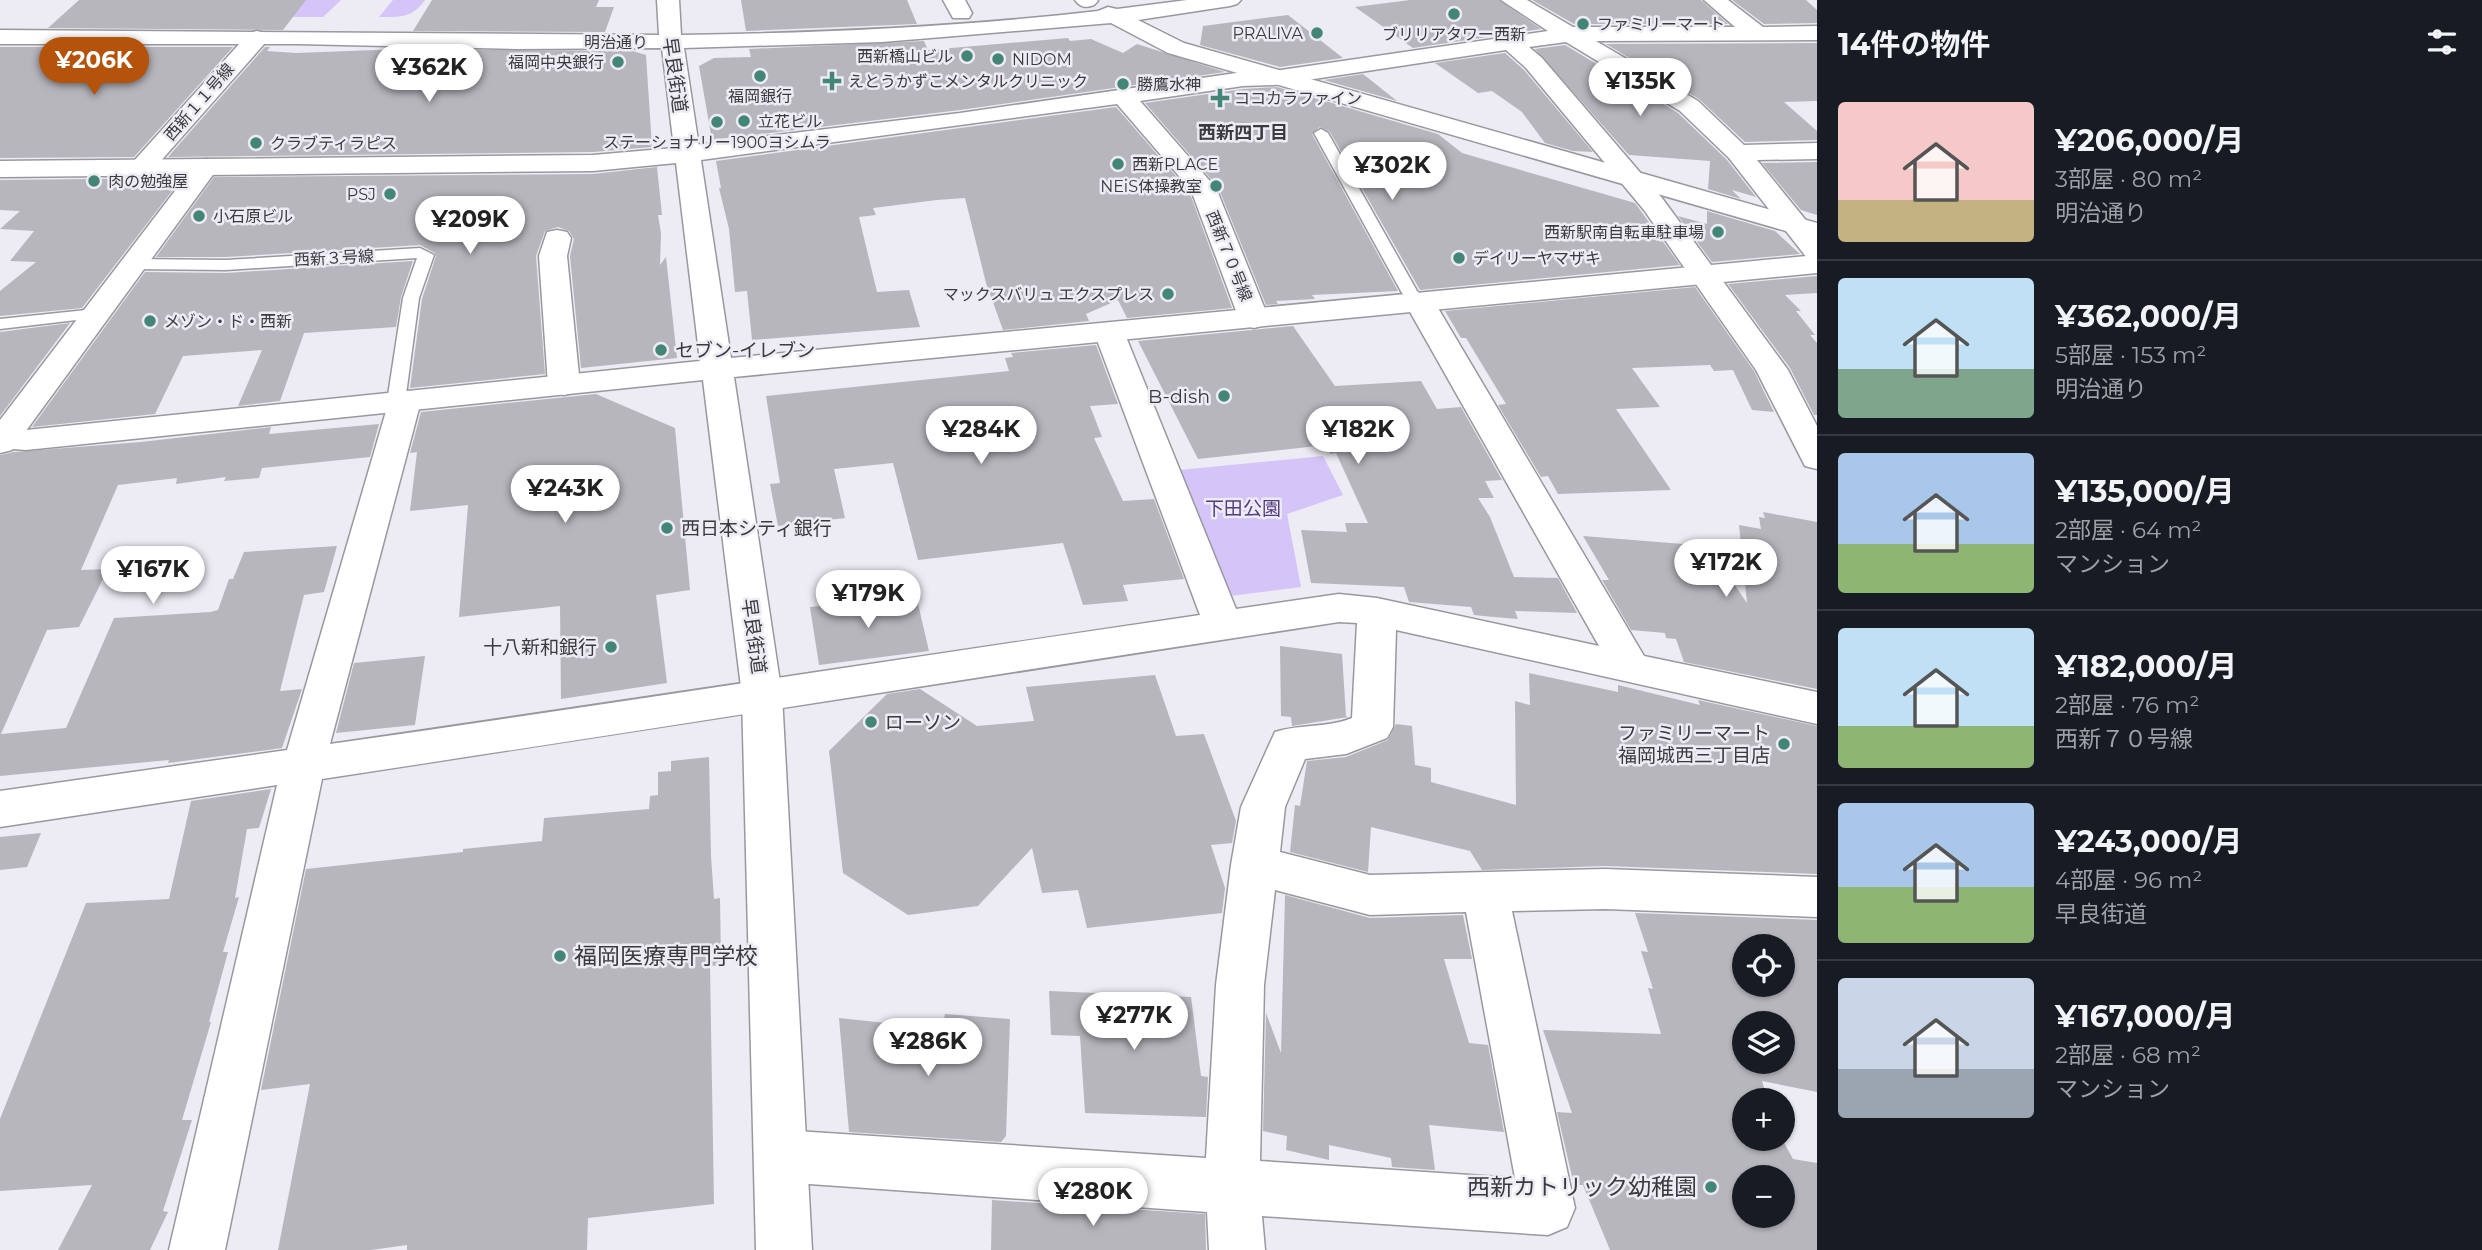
<!DOCTYPE html>
<html lang="ja">
<head>
<meta charset="utf-8">
<style>
	:root { --surface:#171b24; --page:#242831; --text:#f1f3f6; --muted:#9ea1a6; --line:#363941; --accent:#b45309 }
	body { margin:0; font-family:Montserrat,"Noto Sans JP",sans-serif; background:var(--page); color:var(--text); height:100vh; display:flex; flex-direction:column; font-size:26px; white-space:nowrap }
	* { box-sizing:border-box; margin:0 }
	p { font-size:23px; color:var(--muted) }
	.icon { flex:none; width:38px; height:38px; fill:none; stroke:currentColor; stroke-width:2; stroke-linecap:round; stroke-linejoin:round }
	.map { position:relative; flex:1; overflow:hidden }
	.sheet { display:flex; flex-direction:column; background:var(--surface); width:665px }
	.sheet>* { flex:none }
	.tools { position:absolute; left:1732px; top:934px; display:grid; gap:14px }
	.tools a { display:grid; place-items:center; width:63px; height:63px; border-radius:50%; background:var(--surface); box-shadow:0 2px 5px #0004; font-size:35px }
	.price { position:absolute; translate:-50% -60px; padding:0 16px; border-radius:24px; background:#fff; color:#222; font-size:23px; line-height:46px; filter:drop-shadow(0 2px 4px #0008) }
	.price::after { content:''; position:absolute; left:50%; top:42px; width:21px; height:16px; margin-left:-10px; background:inherit; clip-path:polygon(0 0,100% 0,50% 100%) }
	.price.current { background:var(--accent); color:#fff }
	ul { padding:0; list-style:none }
	li { display:flex; align-items:center; gap:21px; height:175px; padding:0 21px }
	li+li { border-top:2px solid var(--line) }
	li span { display:grid; place-items:center; flex:none; width:196px; height:140px; border-radius:7px; color:#555 }
	li>.icon { margin-inline-start:auto }
	span .icon { width:84px; height:84px; fill:#fffc; stroke-width:1 }
	li b { font-size:30px }
	h2 { display:flex; justify-content:space-between; align-items:center; height:84px; padding:0 21px; font-size:30px }
	main { display:flex; flex:1; min-height:0 }
	.map>svg:first-child { display:block }
</style>
</head>
<body>
<main>
<div class="map">
<svg width="1817" height="1250" viewBox="0 0 1817 1250">
	<rect width="100%" height="100%" fill="#edebf3"/>
	<g fill="#d4c4f8">
		<path d="M207,0H341L323,17H191Z"/>
		<path d="M393,0H425C412,18 401,17 379,17Z"/>
		<path d="M1323,456L1343,495L1287,514L1301,587L1230,596L1179,470Z"/>
	</g>
	<g fill="#b8b6bd" fill-rule="evenodd">
		<path d="M79,0H306L283,30L48,28Z"/>
		<path d="M432,0H599L596,7H614L605,32L413,31Z"/>
		<path d="M741,0H907L917,24L746,31Z"/>
		<path d="M1410,0H1499L1541,29L1413,48L1355,7Z"/>
		<path d="M1532,0H1701L1728,24H1574Z"/>
		<path d="M1732,0H1806L1817,10V23L1764,24Z"/>
		<path d="M1288,15L1343,58L1280,67L1200,45L1203,26Z"/>
		<path d="M1068,38L1070,41L1091,39L1123,53L1137,44L1225,72L960,110L712,140L699,66L714,58L751,57L749,49L924,41L928,50Z"/>
		<path d="M1817,43V101L1784,102L1817,131V140L1745,142L1699,99L1606,44Z"/>
		<path d="M1565,45L1678,113L1727,160L1756,197L1732,190L1741,199L1708,189L1710,161L1629,155L1535,49Z"/>
		<path d="M0,47H233L134,157L0,158Z"/>
		<path d="M265,47H270L267,51L296,53L401,49L633,51L646,55L652,147L593,152L168,157Z"/>
		<path d="M1505,53L1524,70L1593,152L1573,151L1545,143L1522,112L1492,91L1478,93L1435,63Z"/>
		<path d="M1363,74L1397,101L1324,80Z"/>
		<path d="M1277,87L1438,134L1462,153L1635,203L1680,265L1420,290L1330,132L1320,127L1312,134L1398,291L1312,295L1315,299L1276,301L1278,304L1266,305L1218,187L1145,103L1243,89Z"/>
		<path d="M1116,107L1189,191L1232,308L1127,318L1118,300L1086,314L1089,321L1003,330L986,283L965,198L937,200L873,208L876,215L859,217L877,292L909,290L920,327L752,340L747,291L735,292L729,229L719,188H721L716,161Z"/>
		<path d="M1817,162V215L1801,210L1762,163Z"/>
		<path d="M657,167L662,215H658L661,233L660,265L666,257L677,358L581,368L570,256L574,239L569,231L558,227L545,231L536,256L545,374L410,388L422,299L436,256L435,253L420,245L226,257H156L214,177L593,174Z"/>
		<path d="M182,178L82,308L0,316V291L36,262L10,261L34,231L0,229L20,211L0,210V180Z"/>
		<path d="M1707,211L1775,231L1800,254L1712,262L1678,216L1707,224Z"/>
		<path d="M413,261L401,297L396,327L304,333L280,401L238,406L262,350L183,356L155,414L32,427L145,272L226,273Z"/>
		<path d="M1817,276V293L1785,295L1801,311H1796L1815,335H1810L1817,343V415H1814L1790,368L1728,284Z"/>
		<path d="M1695,287L1754,371L1774,412L1752,410L1733,370L1714,371L1710,365L1632,368L1660,407L1616,409L1671,490L1558,494L1548,476L1541,477L1498,405L1506,404L1466,338H1461L1445,311Z"/>
		<path d="M70,323L0,416V332Z"/>
		<path d="M1293,326L1335,386L1421,381L1437,409L1461,407L1502,480L1485,481L1494,498H1478L1490,517L1514,577L1558,578L1577,613L1515,611L1518,619L1483,616L1474,615L1471,607L1409,602L1404,587L1311,583L1301,530L1347,532L1345,523H1368L1336,453L1330,454L1326,445L1198,459L1138,341Z"/>
		<path d="M1096,345L1118,404L1090,406L1102,437L1094,438L1123,501L1154,499L1184,579L1123,585L1128,601L1083,605L1063,543L918,560L893,463L834,469L845,518L778,526L770,484L780,483L766,396L1009,371L1005,358L1013,357L1011,353Z"/>
		<path d="M596,394L675,428L690,590L656,595L667,683L561,699L560,606L459,617L468,505L410,511L417,452L410,453L421,412Z"/>
		<path d="M379,424L370,457L262,468L259,478L224,481L226,477L176,484L177,478L118,485L81,570L108,569L79,627L47,630L1,734L66,728L114,618L210,612L218,610L229,579H233L244,552L337,546L324,592L304,595L280,691L302,689L282,748L168,763L169,760L0,776V455L14,452L141,442L271,427L269,434Z"/>
		<path d="M1763,512L1817,522V689L1684,662L1676,639L1666,638L1665,633L1631,630L1602,580H1609L1583,536L1708,546L1747,603L1739,525L1761,529L1759,517L1765,518Z"/>
		<path d="M916,595L929,651L819,665L810,607Z"/>
		<path d="M1280,646L1342,654L1346,716L1348,717L1292,726L1291,717L1281,716Z"/>
		<path d="M425,656L415,725L336,733L354,663Z"/>
		<path d="M1529,673L1618,692V685L1700,705L1698,700L1817,726V874L1605,866L1482,870L1470,851L1371,827L1368,872L1290,852L1295,805L1300,806L1307,761L1346,757L1388,740L1396,724L1412,726L1415,765L1431,768V782L1516,805L1515,701L1530,705Z"/>
		<path d="M1155,675L1176,736L1204,734L1236,821L1232,843L1211,845L1225,888L1222,913L1087,928L1078,890L1042,893L1032,848L978,906L908,915L843,873L829,751L887,694L920,689L977,726L1034,721L1026,687Z"/>
		<path d="M709,757L711,856L714,899L720,898L721,965L710,966L714,1204L588,1218L587,1250H407V1245L371,1250H278L310,1084L261,1090L306,869L463,852V849L542,841L544,818L649,809L650,796L658,795V772L671,771V761Z"/>
		<path d="M271,789L259,828L247,829L235,898L239,897L223,952H228L209,1022H211L182,1120H192L163,1211L168,1212L150,1250H58L92,1185L0,1191V1119L86,903L169,899L191,801Z"/>
		<path d="M41,833L27,867L0,870V837Z"/>
		<path d="M1285,895L1370,918L1463,915L1472,959H1444L1469,1043L1488,1045L1504,1132L1429,1125L1435,1170L1392,1167L1391,1158L1329,1145V1160L1286,1150L1287,1136L1263,1131L1266,1013L1281,1053Z"/>
		<path d="M1635,913L1817,920V1092L1762,1081L1768,1101H1745V1139H1782L1793,1159L1817,1163V1250H1610L1583,1185H1574L1557,1112L1572,1113L1543,1030L1661,1034L1648,988L1653,989L1641,951L1648,952ZM1745,947H1783V985H1745ZM1745,1024H1783V1062H1745ZM1745,1178H1783V1216H1745Z"/>
		<path d="M1049,991L1191,997L1201,1076L1208,1077L1206,1117L1085,1113L1080,1036L1051,1035Z"/>
		<path d="M945,1014L1010,1019L1006,1136L1001,1142L849,1132L839,1018L942,1029Z"/>
		<path d="M992,1200L1205,1214L1206,1250H991Z"/>
	</g>
	<g fill="none" stroke-linecap="round" stroke-linejoin="round">
		<g stroke="#9a989f" stroke-width="3">
			<g id="service">
				<path d="M1321,129L1328,133L1417,291L1428,303L1426,306H1414L1402,293L1314,133Z"/>
				<path d="M420,248L434,255L419,298L405,402L396,407L387,402L403,298L417,258L226,270L133,269L125,264L133,259L226,260Z"/>
				<path d="M96,309L104,314L102,317L0,329V319Z"/>
			</g>
		</g>
		<g stroke="#9a989f" stroke-width="3">
			<g id="minor">
				<path d="M943,0H965L972,13L969,18H953Z"/>
				<path d="M1075,0H1097L1098,1L1094,5C1086,8 1081,8 1075,0Z"/>
				<path d="M1501,0H1527L1573,27H1735L1704,0H1728L1763,27L1817,26V40L1596,41L1698,101L1744,145L1817,143V159L1757,160L1817,234V260L1807,258L1729,158L1680,111L1566,42L1529,47L1542,58L1662,198L1788,370L1817,426V469L1805,466L1756,370L1644,210L1526,68L1506,50L1274,85L1243,86L1140,101L1216,188L1269,319L1265,325L1254,328L1243,325L1239,319L1191,190L1117,104L686,162L677,159L673,154L677,149L686,146L960,113L1243,72L1274,71L1548,31Z"/>
				<path d="M257,31L265,33L268,38L265,43L151,172L142,175L133,172L129,167L133,162L249,33Z"/>
				<path d="M206,159L215,162L219,167L215,172L12,450L0,453V420L197,162Z"/>
				<path d="M557,230L567,232L571,238L567,256L580,385L575,392L564,395L553,392L548,385L539,256L547,232Z"/>
				<path d="M1420,294L1430,297L1435,303L1644,656L1817,692V724L1396,630L1393,727L1387,738L1346,754L1305,759L1285,807L1280,852L1370,875L1605,869L1817,877V917L1605,909L1512,911L1575,1208L1567,1227L1548,1235L1262,1216L1265,1250H1209L1207,1212L781,1182L762,1175L754,1156L762,1137L781,1130L1206,1158L1216,985L1231,865L1241,807L1275,732C1300,724 1328,728 1352,718L1357,623L1339,622C1000,673 661,728 322,779L225,1250H169L277,785L0,827V791L287,750L389,401L394,394L405,391L416,394L421,401L330,744C620,703 910,657 1200,615L1094,332L1098,326L1109,323L1120,326L1124,332L1236,609L1339,594L1377,598L1599,646L1405,303L1410,297ZM1275,890L1370,915L1466,912L1515,1178L1260,1161L1264,985Z"/>
			</g>
		</g>
		<g stroke="#9a989f" stroke-width="3">
			<path id="tertiary" d="M657,0H679L681,35C820,33 960,27 1098,11L1108,7L1117,9L1187,0H1241L1237,4L1230,6L1138,20L1184,43L1817,223V240L1168,53L1111,23L882,42L684,48L731,358L1817,255V273L734,377L782,695L812,1250H756L742,695L703,380L26,450L0,448V428L26,430L700,361L676,163L593,171L0,177V161L593,155L674,148L662,48L516,49L297,44H0V30L659,35Z"/>
		</g>
		<use href="#service" fill="#fff" fill-rule="evenodd"/>
		<use href="#minor" fill="#fff" fill-rule="evenodd"/>
		<use href="#tertiary" fill="#fff" fill-rule="evenodd"/>
	</g>
	<g fill="#438678" stroke="#edebf3" stroke-width="2.5">
		<circle cx="1454" cy="14" r="7"/>
		<circle cx="1583" cy="24" r="7"/>
		<circle cx="1317" cy="33" r="7"/>
		<circle cx="967" cy="56" r="7"/>
		<circle cx="998" cy="59" r="7"/>
		<circle cx="618" cy="62" r="7"/>
		<circle cx="760" cy="76" r="7"/>
		<path d="M828.5 70.5h7v7h7v7h-7v7h-7v-7h-7v-7h7z"/>
		<circle cx="1123" cy="84" r="7"/>
		<path d="M1216.5 87.5h7v7h7v7h-7v7h-7v-7h-7v-7h7z"/>
		<circle cx="744" cy="121" r="7"/>
		<circle cx="717" cy="122" r="7"/>
		<circle cx="256" cy="143" r="7"/>
		<circle cx="1118" cy="164" r="7"/>
		<circle cx="94" cy="181" r="7"/>
		<circle cx="1216" cy="186" r="7"/>
		<circle cx="390" cy="194" r="7"/>
		<circle cx="199" cy="216" r="7"/>
		<circle cx="1718" cy="232" r="7"/>
		<circle cx="1459" cy="258" r="7"/>
		<circle cx="1168" cy="294" r="7"/>
		<circle cx="150" cy="321" r="7"/>
		<circle cx="661" cy="350" r="7"/>
		<circle cx="1224" cy="396" r="7"/>
		<circle cx="667" cy="528" r="7"/>
		<circle cx="611" cy="647" r="7"/>
		<circle cx="871" cy="722" r="7"/>
		<circle cx="1784" cy="744" r="7"/>
		<circle cx="560" cy="956" r="7"/>
		<circle cx="1711" cy="1187" r="7"/>
	</g>
	<g text-anchor="middle" dominant-baseline="central" stroke-width="5" stroke-linejoin="round" paint-order="stroke">
		<g font-size="16" fill="#3b3a3d" stroke="#edebf3" text-anchor="start">
			<text x="1597" y="24">ファミリーマート</text>
			<text x="1303" y="33" text-anchor="end">PRALIVA</text>
			<text x="1454" y="34" text-anchor="middle">ブリリアタワー西新</text>
			<text x="953" y="56" text-anchor="end">西新橋山ビル</text>
			<text x="1012" y="59">NIDOM</text>
			<text x="604" y="62" text-anchor="end">福岡中央銀行</text>
			<text x="848" y="81">えとうかずこメンタルクリニック</text>
			<text x="1137" y="84">勝鷹水神</text>
			<text x="760" y="96" text-anchor="middle">福岡銀行</text>
			<text x="1234" y="98">ココカラファイン</text>
			<text x="758" y="121">立花ビル</text>
			<text x="717" y="142" text-anchor="middle">ステーショナリー1900ヨシムラ</text>
			<text x="270" y="143">クラブティラピス</text>
			<text x="1132" y="164">西新PLACE</text>
			<text x="108" y="181">肉の勉強屋</text>
			<text x="1202" y="186" text-anchor="end">NEiS体操教室</text>
			<text x="376" y="194" text-anchor="end">PSJ</text>
			<text x="213" y="216">小石原ビル</text>
			<text x="1704" y="232" text-anchor="end">西新駅南自転車駐車場</text>
			<text x="1473" y="258">デイリーヤマザキ</text>
			<text x="1154" y="294" text-anchor="end">マックスバリュ エクスプレス</text>
			<text x="164" y="321">メゾン・ド・西新</text>
		</g>
		<g font-size="16" fill="#3b3a3d" stroke="#edebf3">
			<text x="616" y="42">明治通り</text>
			<text transform="translate(199 102) rotate(-49)">西新１１号線</text>
			<text transform="translate(1229 256) rotate(68)">西新７０号線</text>
			<text transform="translate(334 258) rotate(-3)">西新３号線</text>
		</g>
		<g font-size="18" font-weight="bold" fill="#3b3a3d" stroke="#edebf3">
			<text x="1243" y="133">西新四丁目</text>
		</g>
		<g font-size="19" fill="#3b3a3d" stroke="#edebf3">
			<text transform="translate(675 75) rotate(82)">早良街道</text>
			<text transform="translate(754 636) rotate(82)">早良街道</text>
		</g>
		<g font-size="19" fill="#3b3a3d" stroke="#edebf3" text-anchor="start">
			<text x="675" y="350">セブン-イレブン</text>
			<text x="1210" y="396" text-anchor="end">B-dish</text>
			<text x="681" y="528">西日本シティ銀行</text>
			<text x="597" y="647" text-anchor="end">十八新和銀行</text>
			<text x="885" y="722">ローソン</text>
			<text x="1770" y="733" text-anchor="end">ファミリーマート<tspan x="1770" dy="22">福岡城西三丁目店</tspan></text>
		</g>
		<g font-size="19" fill="#553c7f" stroke="#edebf3">
			<text x="1243" y="508">下田公園</text>
		</g>
		<g font-size="23" fill="#3b3a3d" stroke="#edebf3" text-anchor="start">
			<text x="574" y="956">福岡医療専門学校</text>
			<text x="1697" y="1187" text-anchor="end">西新カトリック幼稚園</text>
		</g>
	</g>
</svg>
<div class="tools">
<a><svg class="icon" aria-label="locate" viewBox="0 0 24 24"><circle cx="12" cy="12" r="6"/><path d="M12 2v4M12 18v4M2 12h4M18 12h4"/></svg></a>
<a><svg class="icon" aria-label="layers" viewBox="0 0 24 24"><path d="M12 4l9 5-9 5-9-5zM3 14l9 5 9-5"/></svg></a>
<a>+</a>
<a>−</a>
</div>
<b class="price current" style="left:94px;top:97px">¥206K</b>
<b class="price" style="left:429px;top:104px">¥362K</b>
<b class="price" style="left:1640px;top:118px">¥135K</b>
<b class="price" style="left:1392px;top:202px">¥302K</b>
<b class="price" style="left:470px;top:256px">¥209K</b>
<b class="price" style="left:981px;top:466px">¥284K</b>
<b class="price" style="left:1358px;top:466px">¥182K</b>
<b class="price" style="left:565px;top:525px">¥243K</b>
<b class="price" style="left:1726px;top:599px">¥172K</b>
<b class="price" style="left:153px;top:606px">¥167K</b>
<b class="price" style="left:868px;top:630px">¥179K</b>
<b class="price" style="left:1134px;top:1052px">¥277K</b>
<b class="price" style="left:928px;top:1078px">¥286K</b>
<b class="price" style="left:1093px;top:1228px">¥280K</b>
</div>
<section class="sheet">
<h2>14件の物件<svg class="icon" aria-label="filters" viewBox="0 0 24 24"><path d="M4 7h16M4 17h16"/><circle cx="9" cy="7" r="2"/><circle cx="15" cy="17" r="2"/></svg></h2>
<ul>
<li><span style="background:linear-gradient(#f6c9c9 70%,#c2b280 0)"><svg class="icon" aria-label="home" viewBox="0 0 24 24"><path d="M3 11l9-7 9 7M6 9v11h12V9"/></svg></span><div><b>¥206,000/月</b><p>3部屋 · 80 m²</p><p>明治通り</p></div></li>
<li><span style="background:linear-gradient(#bfe0f5 65%,#7fa58c 0)"><svg class="icon" aria-label="home" viewBox="0 0 24 24"><path d="M3 11l9-7 9 7M6 9v11h12V9"/></svg></span><div><b>¥362,000/月</b><p>5部屋 · 153 m²</p><p>明治通り</p></div></li>
<li><span style="background:linear-gradient(#a9c7e8 65%,#8fb573 0)"><svg class="icon" aria-label="home" viewBox="0 0 24 24"><path d="M3 11l9-7 9 7M6 9v11h12V9"/></svg></span><div><b>¥135,000/月</b><p>2部屋 · 64 m²</p><p>マンション</p></div></li>
<li><span style="background:linear-gradient(#bfe0f5 70%,#8fb573 0)"><svg class="icon" aria-label="home" viewBox="0 0 24 24"><path d="M3 11l9-7 9 7M6 9v11h12V9"/></svg></span><div><b>¥182,000/月</b><p>2部屋 · 76 m²</p><p>西新７０号線</p></div></li>
<li><span style="background:linear-gradient(#a9c7e8 60%,#8fb573 0)"><svg class="icon" aria-label="home" viewBox="0 0 24 24"><path d="M3 11l9-7 9 7M6 9v11h12V9"/></svg></span><div><b>¥243,000/月</b><p>4部屋 · 96 m²</p><p>早良街道</p></div></li>
<li><span style="background:linear-gradient(#c9d6e8 65%,#9aa5b1 0)"><svg class="icon" aria-label="home" viewBox="0 0 24 24"><path d="M3 11l9-7 9 7M6 9v11h12V9"/></svg></span><div><b>¥167,000/月</b><p>2部屋 · 68 m²</p><p>マンション</p></div></li>
</ul>
</section>
</main>
</body>
</html>
